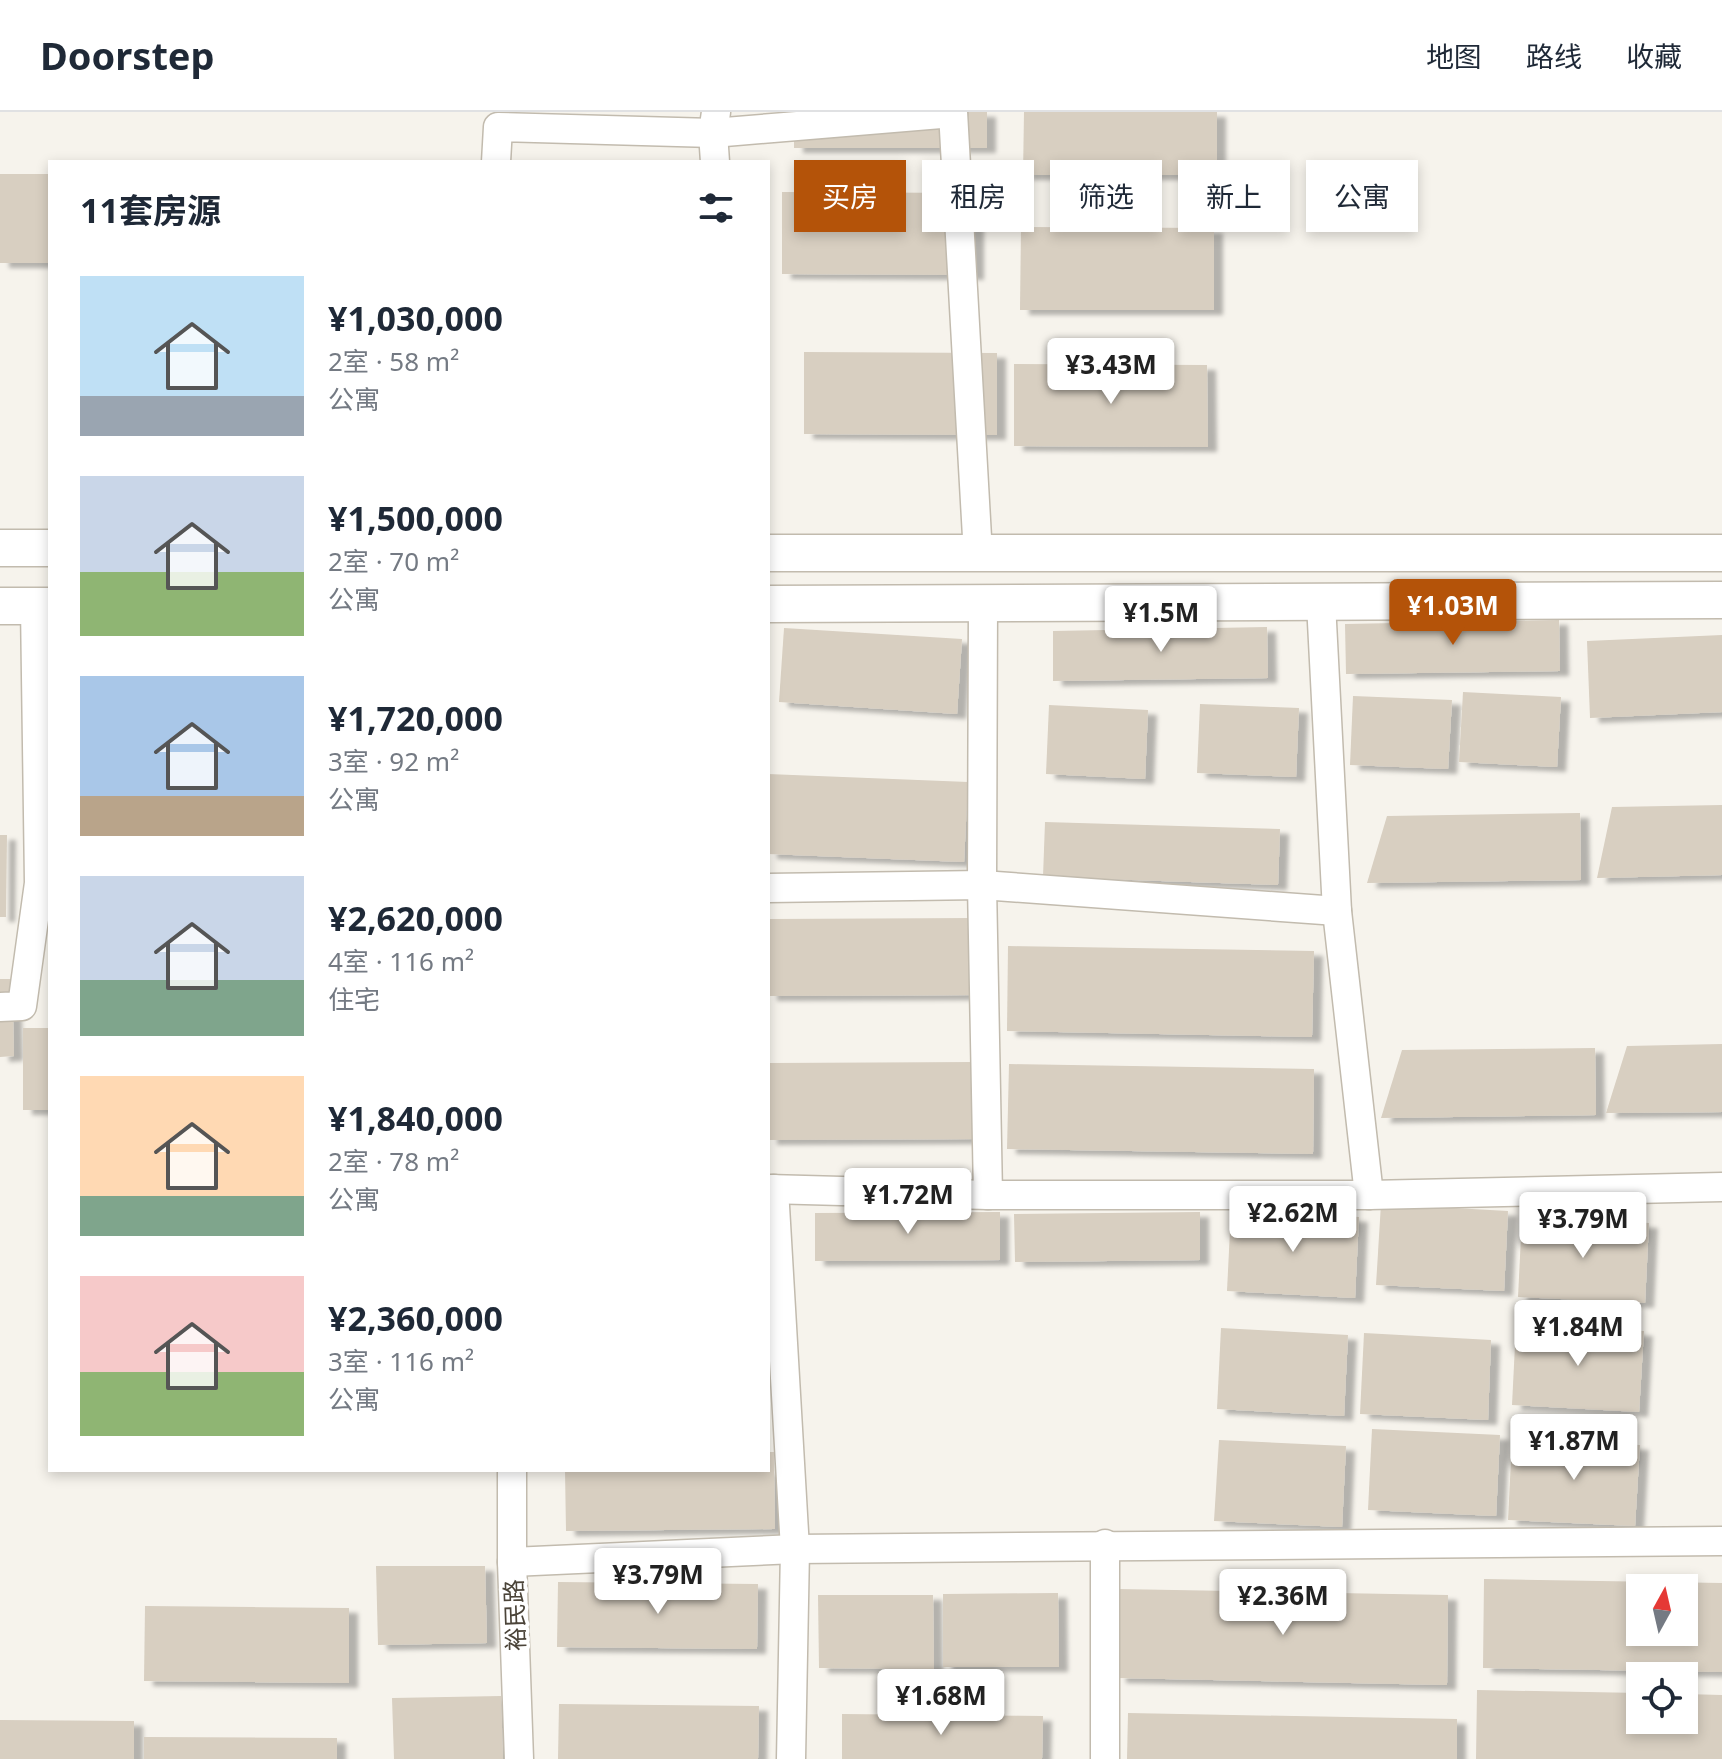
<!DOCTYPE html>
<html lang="zh">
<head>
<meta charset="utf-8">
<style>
	:root { --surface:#fff; --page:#f6f6f7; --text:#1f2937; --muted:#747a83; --line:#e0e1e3; --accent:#b45309 }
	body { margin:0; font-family:"Noto Sans","Noto Sans SC",sans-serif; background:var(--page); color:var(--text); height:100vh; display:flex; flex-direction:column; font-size:30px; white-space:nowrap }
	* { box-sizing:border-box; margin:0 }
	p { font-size:26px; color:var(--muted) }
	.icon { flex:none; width:44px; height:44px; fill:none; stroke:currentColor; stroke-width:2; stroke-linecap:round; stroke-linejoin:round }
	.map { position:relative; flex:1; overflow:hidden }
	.drawer { position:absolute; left:48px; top:48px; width:722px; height:1312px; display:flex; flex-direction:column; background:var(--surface); border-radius:0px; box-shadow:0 4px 12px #0003 }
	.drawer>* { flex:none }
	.hud { position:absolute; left:794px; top:48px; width:760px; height:72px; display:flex; gap:16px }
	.needle { width:52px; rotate:8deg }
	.buttons { position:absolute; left:1626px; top:1462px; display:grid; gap:16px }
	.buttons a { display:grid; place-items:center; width:72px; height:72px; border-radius:0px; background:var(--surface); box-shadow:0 4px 12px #0003; font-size:40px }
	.price { position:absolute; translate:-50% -68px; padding:0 18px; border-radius:8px; background:#fff; color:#222; font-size:26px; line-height:52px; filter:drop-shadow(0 2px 4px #0008) }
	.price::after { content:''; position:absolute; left:50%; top:48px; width:24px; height:18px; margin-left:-12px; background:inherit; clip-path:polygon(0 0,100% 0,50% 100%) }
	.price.on { background:var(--accent); color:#fff }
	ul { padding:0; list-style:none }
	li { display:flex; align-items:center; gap:24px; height:200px; padding:0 32px }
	li span { display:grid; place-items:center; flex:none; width:224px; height:160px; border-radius:0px; color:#555 }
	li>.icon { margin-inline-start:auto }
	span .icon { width:96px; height:96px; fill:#fffc; stroke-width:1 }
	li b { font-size:34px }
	h2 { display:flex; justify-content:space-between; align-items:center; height:96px; padding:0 32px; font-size:34px }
	.tag { padding:0 28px; border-radius:0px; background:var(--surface); box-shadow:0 4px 12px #0003; font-size:28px; line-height:72px }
	.tag.on { background:var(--accent); color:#fff }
	header { display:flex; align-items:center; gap:48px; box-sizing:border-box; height:112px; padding:0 40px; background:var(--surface); border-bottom:2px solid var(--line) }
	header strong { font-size:38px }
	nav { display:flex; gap:44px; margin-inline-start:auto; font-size:28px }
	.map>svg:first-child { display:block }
</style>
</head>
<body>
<header>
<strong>Doorstep</strong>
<nav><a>地图</a><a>路线</a><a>收藏</a></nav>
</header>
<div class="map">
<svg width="1722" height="1647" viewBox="0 0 1722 1647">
	<defs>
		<filter id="shadow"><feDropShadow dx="9" dy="5" stdDeviation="2" flood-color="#0004"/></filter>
	</defs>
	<rect width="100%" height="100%" fill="#f6f3ec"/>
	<g fill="#d8cfc1" fill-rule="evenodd" filter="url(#shadow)">
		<rect x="794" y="0" width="193" height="36"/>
		<path d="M1024,0H1217V63H1023Z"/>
		<rect x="0" y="62" width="50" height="89"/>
		<path d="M782,80L975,81V163L782,162Z"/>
		<path d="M1021,115L1214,116V198H1020Z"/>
		<path d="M804,240L997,241V323L804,322Z"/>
		<path d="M1014,252L1207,253L1208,335L1014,334Z"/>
		<path d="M1559,508L1560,559L1346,562L1345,512Z"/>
		<path d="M1267,515L1268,566L1053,569V519Z"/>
		<path d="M784,516L962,527L957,602L779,590Z"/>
		<path d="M1722,523V600L1590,606L1587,529Z"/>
		<path d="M1463,580L1561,585L1557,655L1459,650Z"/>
		<path d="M1353,584L1452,588L1448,657L1350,653Z"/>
		<path d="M1200,592L1299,596L1296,665L1197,661Z"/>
		<path d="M1049,593L1148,598L1145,667L1046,662Z"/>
		<path d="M768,662L968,670L964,750L768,742Z"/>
		<path d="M1722,693V763L1597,766L1612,695Z"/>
		<path d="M1580,701L1581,768L1367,771L1387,704Z"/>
		<path d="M1045,710L1280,717L1278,773L1043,765Z"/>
		<path d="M0,723H7L6,805H0Z"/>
		<path d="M975,806L976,883L768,884V807Z"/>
		<path d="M1008,834L1314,839L1312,925L1007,919Z"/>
		<path d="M0,867H12L14,944L0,945Z"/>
		<rect x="23" y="916" width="27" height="82"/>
		<path d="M1722,932V1000L1606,1001L1627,934Z"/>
		<path d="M1595,936L1596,1003L1381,1006L1402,938Z"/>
		<path d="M976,950V1027L768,1028V951Z"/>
		<path d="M1009,952L1314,957L1313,1042L1007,1037Z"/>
		<path d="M1381,1092L1508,1099L1504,1179L1376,1173Z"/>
		<path d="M1231,1098L1359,1105L1355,1186L1227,1179Z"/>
		<path d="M1000,1100V1148L815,1149V1101Z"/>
		<path d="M1200,1100V1148L1015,1150L1014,1102Z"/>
		<path d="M1522,1104L1649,1111L1645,1191L1518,1185Z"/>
		<path d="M1516,1213L1644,1219L1639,1300L1512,1293Z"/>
		<path d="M1221,1216L1348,1223L1344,1304L1217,1297Z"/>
		<path d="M1364,1221L1491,1228L1488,1308L1360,1302Z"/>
		<path d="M1372,1317L1500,1323L1496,1404L1368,1398Z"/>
		<path d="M1512,1327L1640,1333L1635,1414L1508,1408Z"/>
		<path d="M1219,1328L1346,1334L1342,1415L1214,1409Z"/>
		<path d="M768,1340H774L775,1417L566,1419L565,1358H768Z"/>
		<path d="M376,1454H485L487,1531L378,1533Z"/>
		<path d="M1484,1467L1722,1471V1560L1483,1556ZM1640,1476H1684V1520H1640Z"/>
		<path d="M558,1470L758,1472L757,1537L557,1535Z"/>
		<path d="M1118,1477L1448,1483L1447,1573L1117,1566Z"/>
		<path d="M1058,1481L1059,1555H943V1482Z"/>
		<path d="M818,1483H933L934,1557L819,1556Z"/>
		<path d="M145,1494L349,1496V1571L144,1569Z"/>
		<path d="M1477,1578L1640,1581V1608H1684V1582L1722,1583V1647H1476Z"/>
		<path d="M501,1584L503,1647H394L392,1586Z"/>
		<path d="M559,1592L759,1594L758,1647H558Z"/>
		<path d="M1128,1601L1457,1607V1647H1127Z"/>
		<path d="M842,1602L1043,1604L1042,1647H842Z"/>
		<path d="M0,1608L134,1609V1647H0Z"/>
		<path d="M144,1625L337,1626V1647H144Z"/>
	</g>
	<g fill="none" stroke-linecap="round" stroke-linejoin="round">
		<g stroke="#c2bbae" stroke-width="31">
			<g id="minor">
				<path d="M953,0L978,443"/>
				<path d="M496,50L498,15L713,21L953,1"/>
				<path d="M715,50L713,21L716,0"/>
				<path d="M1321,491L1337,799L1369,1083"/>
				<path d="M983,493L982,773L988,1083"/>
				<path d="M768,776L982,773L1337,799"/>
				<path d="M0,895L22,894L39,771L35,494"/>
				<path d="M768,1077L988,1083H1369L1722,1075"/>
				<path d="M774,1077L795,1437L791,1647"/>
				<path d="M512,1358V1450L519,1647"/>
				<path d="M1105,1432V1647"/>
				<path d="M512,1450L795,1437L1722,1429"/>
			</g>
		</g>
		<g stroke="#c2bbae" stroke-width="39">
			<g id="tertiary">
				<path d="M0,436H50"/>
				<path d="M768,441H1722"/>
				<path d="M768,492L1722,488"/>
				<path d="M0,494H50"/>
			</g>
		</g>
		<use href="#minor" stroke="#fff" stroke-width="28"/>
		<use href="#tertiary" stroke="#fff" stroke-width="36"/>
	</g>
	<g text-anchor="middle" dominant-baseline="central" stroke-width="7" stroke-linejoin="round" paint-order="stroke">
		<g font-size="24" fill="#4b4439" stroke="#fff">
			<text transform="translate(514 1503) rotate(-92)">裕民路</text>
		</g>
	</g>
</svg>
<div class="buttons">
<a><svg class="needle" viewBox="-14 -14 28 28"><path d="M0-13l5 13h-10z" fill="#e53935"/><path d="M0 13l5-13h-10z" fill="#747a83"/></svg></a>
<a><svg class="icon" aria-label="locate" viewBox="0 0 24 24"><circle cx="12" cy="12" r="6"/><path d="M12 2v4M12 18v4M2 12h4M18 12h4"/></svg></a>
</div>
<b class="price" style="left:1111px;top:294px">¥3.43M</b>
<b class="price on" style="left:1453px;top:535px">¥1.03M</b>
<b class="price" style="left:1161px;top:542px">¥1.5M</b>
<b class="price" style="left:908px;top:1124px">¥1.72M</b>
<b class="price" style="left:1293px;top:1142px">¥2.62M</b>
<b class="price" style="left:1583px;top:1148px">¥3.79M</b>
<b class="price" style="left:1578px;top:1256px">¥1.84M</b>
<b class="price" style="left:1574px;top:1370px">¥1.87M</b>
<b class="price" style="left:658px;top:1504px">¥3.79M</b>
<b class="price" style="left:1283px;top:1525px">¥2.36M</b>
<b class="price" style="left:941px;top:1625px">¥1.68M</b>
<div class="hud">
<a class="tag on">买房</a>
<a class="tag">租房</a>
<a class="tag">筛选</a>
<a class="tag">新上</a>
<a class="tag">公寓</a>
</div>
<section class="drawer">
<h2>11套房源<svg class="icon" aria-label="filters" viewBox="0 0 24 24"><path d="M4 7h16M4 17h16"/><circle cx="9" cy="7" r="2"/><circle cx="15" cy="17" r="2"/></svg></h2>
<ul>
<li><span style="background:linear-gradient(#bfe0f5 75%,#9aa5b1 0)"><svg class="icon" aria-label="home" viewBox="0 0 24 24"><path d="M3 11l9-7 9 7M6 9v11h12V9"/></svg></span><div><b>¥1,030,000</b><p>2室 · 58 m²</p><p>公寓</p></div></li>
<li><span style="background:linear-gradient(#c9d6e8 60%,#8fb573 0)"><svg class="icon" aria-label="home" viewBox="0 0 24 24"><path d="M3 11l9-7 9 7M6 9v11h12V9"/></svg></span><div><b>¥1,500,000</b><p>2室 · 70 m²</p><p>公寓</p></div></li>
<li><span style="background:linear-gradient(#a9c7e8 75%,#b9a48a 0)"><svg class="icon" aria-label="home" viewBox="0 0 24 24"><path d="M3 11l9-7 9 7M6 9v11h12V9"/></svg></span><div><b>¥1,720,000</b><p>3室 · 92 m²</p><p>公寓</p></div></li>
<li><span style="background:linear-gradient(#c9d6e8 65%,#7fa58c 0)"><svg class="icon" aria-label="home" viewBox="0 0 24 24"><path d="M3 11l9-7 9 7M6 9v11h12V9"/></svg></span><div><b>¥2,620,000</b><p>4室 · 116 m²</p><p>住宅</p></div></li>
<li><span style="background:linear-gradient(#ffd9b3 75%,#7fa58c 0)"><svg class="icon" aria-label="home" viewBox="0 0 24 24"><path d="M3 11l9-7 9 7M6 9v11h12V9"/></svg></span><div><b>¥1,840,000</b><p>2室 · 78 m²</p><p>公寓</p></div></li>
<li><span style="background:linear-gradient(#f6c9c9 60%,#8fb573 0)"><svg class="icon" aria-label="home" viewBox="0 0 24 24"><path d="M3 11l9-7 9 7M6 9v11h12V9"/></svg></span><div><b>¥2,360,000</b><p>3室 · 116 m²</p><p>公寓</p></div></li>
</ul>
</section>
</div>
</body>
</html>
